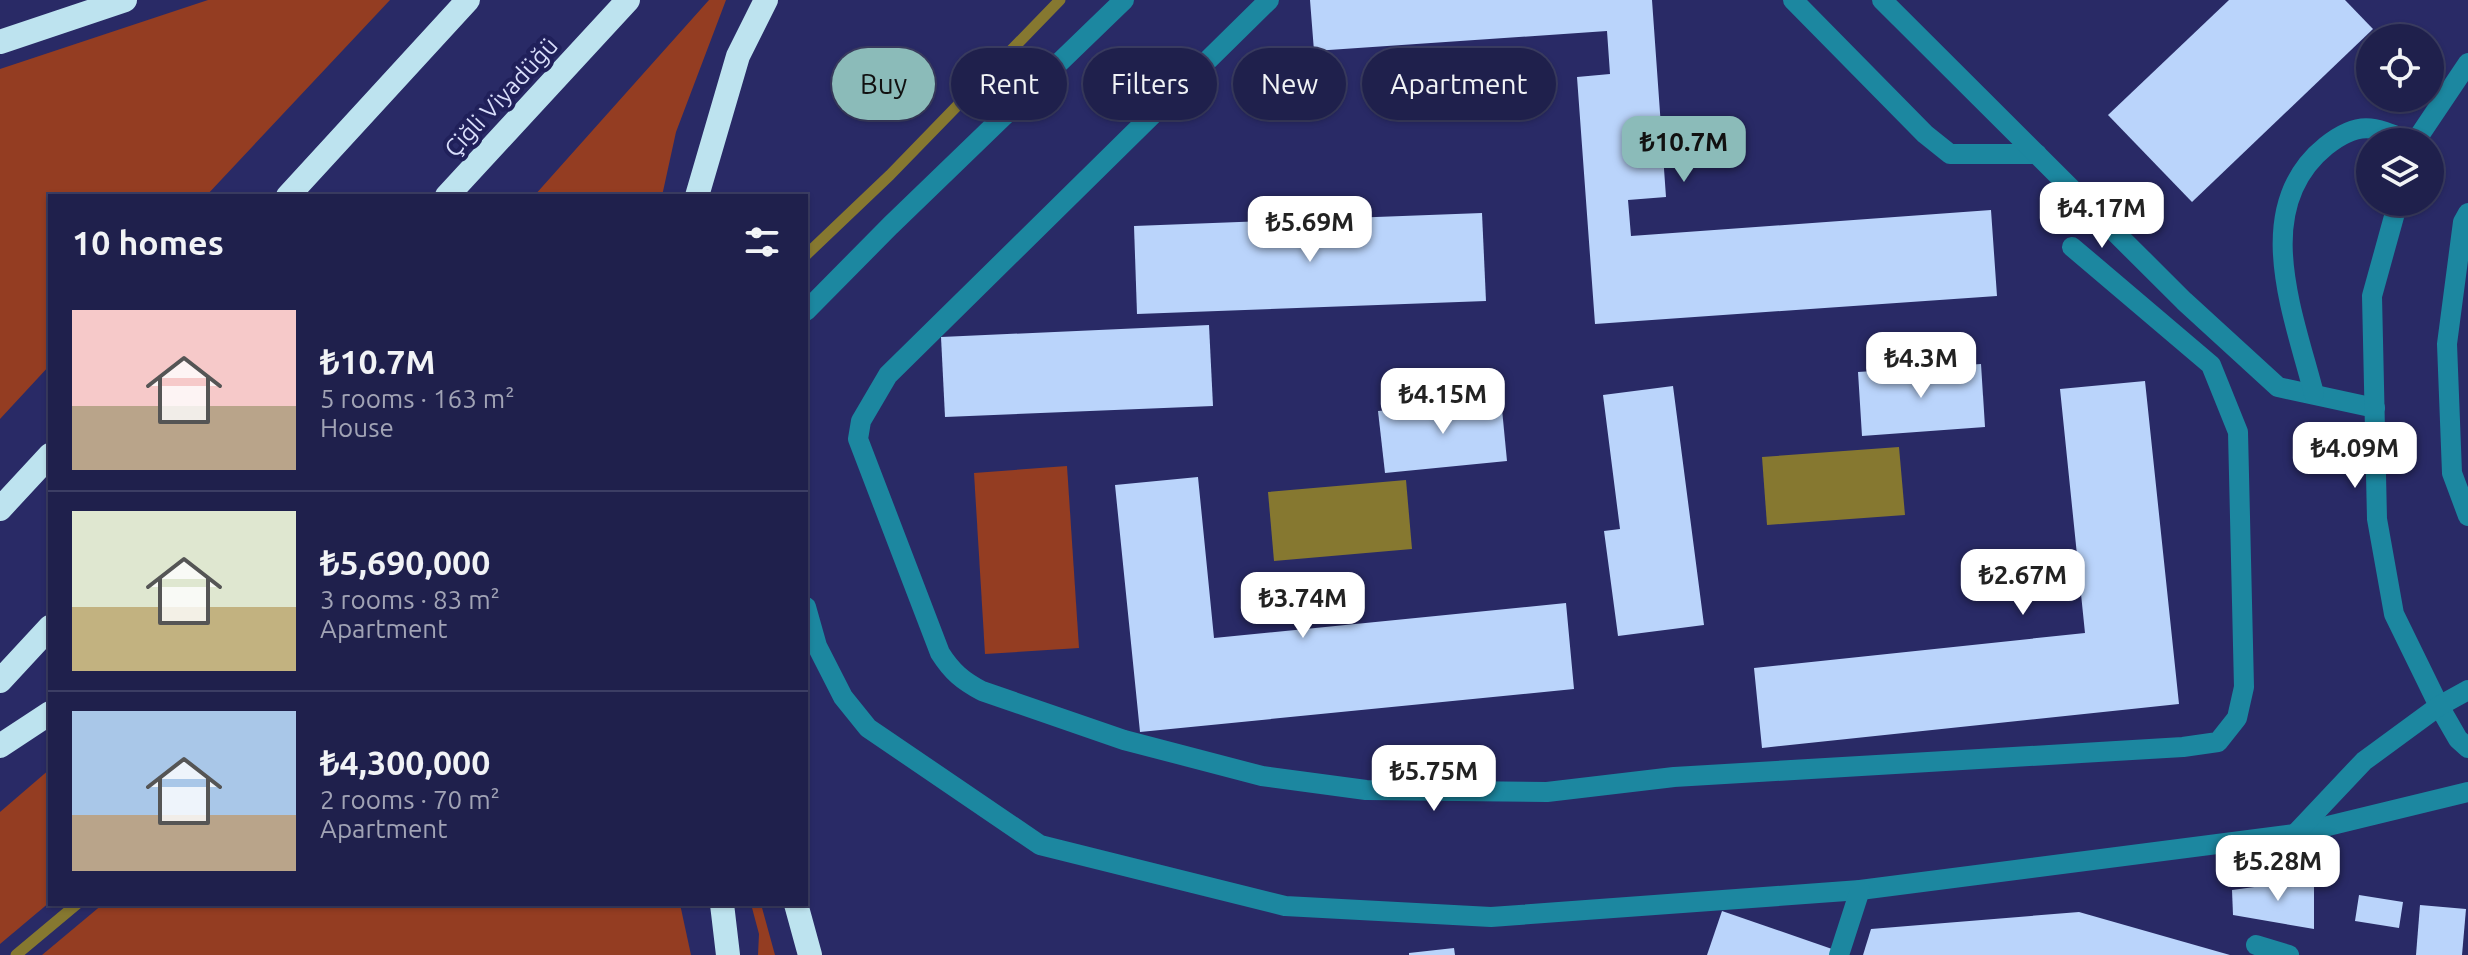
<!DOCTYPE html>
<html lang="en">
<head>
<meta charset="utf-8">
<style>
	:root { --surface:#1f204c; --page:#2c2d56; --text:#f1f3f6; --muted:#a1a3b5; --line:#3c3e64; --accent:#8bbbb9 }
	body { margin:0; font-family:Ubuntu,sans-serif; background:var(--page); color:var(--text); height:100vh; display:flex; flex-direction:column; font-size:30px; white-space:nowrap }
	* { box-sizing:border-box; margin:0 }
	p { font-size:26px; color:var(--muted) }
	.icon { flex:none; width:44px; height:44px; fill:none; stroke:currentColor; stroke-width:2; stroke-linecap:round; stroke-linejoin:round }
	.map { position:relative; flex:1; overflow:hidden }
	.drawer { position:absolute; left:48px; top:194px; width:760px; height:712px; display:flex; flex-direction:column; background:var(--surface); border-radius:0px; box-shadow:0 2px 6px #0004,0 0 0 2px var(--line) }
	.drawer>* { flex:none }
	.top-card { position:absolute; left:832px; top:48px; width:760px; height:72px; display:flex; gap:16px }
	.controls { position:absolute; left:2356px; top:24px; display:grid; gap:16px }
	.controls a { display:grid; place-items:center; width:88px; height:88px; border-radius:50%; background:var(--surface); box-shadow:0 2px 6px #0004,0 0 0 2px var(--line); font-size:40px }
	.price { position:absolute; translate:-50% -68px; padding:0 18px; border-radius:16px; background:#fff; color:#222; font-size:26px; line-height:52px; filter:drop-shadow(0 2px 4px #0008) }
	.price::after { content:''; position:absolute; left:50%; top:48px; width:24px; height:18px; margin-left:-12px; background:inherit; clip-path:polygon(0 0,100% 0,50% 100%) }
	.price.selected { background:var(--accent); color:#111 }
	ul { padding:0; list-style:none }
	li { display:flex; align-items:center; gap:24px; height:200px; padding:0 24px }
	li+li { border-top:2px solid var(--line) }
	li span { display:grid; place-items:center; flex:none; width:224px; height:160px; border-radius:0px; color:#555 }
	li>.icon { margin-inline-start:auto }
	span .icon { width:96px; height:96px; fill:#fffc; stroke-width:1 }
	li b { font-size:34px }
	h2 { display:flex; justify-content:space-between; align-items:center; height:96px; padding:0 24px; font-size:34px }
	.chip { padding:0 28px; border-radius:36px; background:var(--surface); box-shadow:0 2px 6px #0004,0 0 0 2px var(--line); font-size:28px; line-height:72px }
	.chip.selected { background:var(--accent); color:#111 }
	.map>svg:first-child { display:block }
</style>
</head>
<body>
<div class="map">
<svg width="2468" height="955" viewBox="0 0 2468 955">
	<rect width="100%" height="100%" fill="#292a66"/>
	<g fill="#943d22">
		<path d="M208,0H390L206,196H50V365L0,419V69Z"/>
		<path d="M709,0H726L676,132L662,196H534Z"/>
		<path d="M1067,466L1079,648L985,654L974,473Z"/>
		<path d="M50,769V902L0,944V812Z"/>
		<path d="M103,904H680L691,955H42Z"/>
		<path d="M751,904H761L775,955H758L759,934Z"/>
	</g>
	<g fill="#867830">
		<path d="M1899,447L1905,515L1767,525L1762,457Z"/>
		<path d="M1406,480L1412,549L1274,561L1268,492Z"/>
	</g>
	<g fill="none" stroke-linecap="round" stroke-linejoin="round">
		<g stroke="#867830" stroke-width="11">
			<path d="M806,255L890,175L1060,0"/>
			<path d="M16,955L77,904"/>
		</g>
	</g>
	<g fill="#bad4fb">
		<path d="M1310,0H1652L1666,197L1628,200L1631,236L1991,210L1997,296L1595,324L1577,77L1610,74L1607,31L1314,51Z"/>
		<path d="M2229,0H2345L2373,29L2192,202L2108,115Z"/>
		<path d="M1482,213L1486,301L1137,314L1134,226Z"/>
		<path d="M1209,325L1213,406L945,417L941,337Z"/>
		<path d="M1981,364L1985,427L1862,436L1858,372Z"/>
		<path d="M2145,381L2179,704L1762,748L1754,668L2085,633L2060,389Z"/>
		<path d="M1673,386L1704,625L1618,636L1604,531L1620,529L1603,395Z"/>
		<path d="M1501,399L1507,461L1385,473L1378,411Z"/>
		<path d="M1198,477L1214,638L1566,603L1574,689L1140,732L1115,485Z"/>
		<path d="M2314,879V929L2233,915L2232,890Z"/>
		<path d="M2359,895L2403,902L2399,928L2355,921Z"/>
		<path d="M2420,905L2466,909L2462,955H2416Z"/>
		<path d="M1722,911L1832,949L1830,955H1707Z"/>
		<path d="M2079,912L2230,955H1863L1871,929Z"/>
		<path d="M1454,948L1455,955H1409V953Z"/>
	</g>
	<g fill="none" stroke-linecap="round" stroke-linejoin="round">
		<g stroke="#1c87a0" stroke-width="20">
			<path d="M1269,0L888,375L861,421L858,439L940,653C952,672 963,681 982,691L1124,740L1262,776L1366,790L1547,792L1674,777L2183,747L2218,742L2237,718L2244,687L2238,432L2211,365L2072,247"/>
			<path d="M1793,0L1925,134L1950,154H2037"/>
			<path d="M1882,0L2184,301L2278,387L2375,408"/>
			<path d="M2415,142L2468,63"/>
			<path d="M2398,202L2372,296L2377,519L2394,614L2439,706L2458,739L2468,748"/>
			<path d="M2468,213L2463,222L2447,344L2452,473L2468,516"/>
			<path d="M806,311L890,226L1124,0"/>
			<path d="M2314,394C2294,315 2249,208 2326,146C2360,119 2375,127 2411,142"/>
			<path d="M806,607L817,646L843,697L868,728L1040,845L1285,906L1491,917L1860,890L2295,834L2468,792"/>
			<path d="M2295,834L2364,761L2439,706L2468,690"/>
			<path d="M2256,945L2289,955"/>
			<path d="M1839,955L1860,890"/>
		</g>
		<g stroke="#bde3ef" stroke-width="24">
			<path d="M0,42L125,0"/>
			<path d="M288,196L468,0"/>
			<path d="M447,196L628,0"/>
			<path d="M697,196L738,56L766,0"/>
			<path d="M0,509L50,455"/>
			<path d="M0,681L50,627"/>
			<path d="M0,746L50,713"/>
			<path d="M722,904L728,955"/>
			<path d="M796,904L810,955"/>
		</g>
	</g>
	<g text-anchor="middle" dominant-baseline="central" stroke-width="8" stroke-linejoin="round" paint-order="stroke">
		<g font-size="24" fill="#d8ddfa" stroke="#20205a">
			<text transform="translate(501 97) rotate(-47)">Çiğli Viyadüğü</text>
		</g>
	</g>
</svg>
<div class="controls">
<a><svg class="icon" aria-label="locate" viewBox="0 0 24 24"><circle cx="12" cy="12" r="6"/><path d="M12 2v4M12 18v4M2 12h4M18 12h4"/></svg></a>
<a><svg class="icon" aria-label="layers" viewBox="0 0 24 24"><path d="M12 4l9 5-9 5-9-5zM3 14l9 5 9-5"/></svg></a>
</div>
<b class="price selected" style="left:1684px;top:184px">₺10.7M</b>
<b class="price" style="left:2102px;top:250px">₺4.17M</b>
<b class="price" style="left:1310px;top:264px">₺5.69M</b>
<b class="price" style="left:1921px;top:400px">₺4.3M</b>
<b class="price" style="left:1443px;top:436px">₺4.15M</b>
<b class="price" style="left:2355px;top:490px">₺4.09M</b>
<b class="price" style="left:2023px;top:617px">₺2.67M</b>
<b class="price" style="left:1303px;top:640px">₺3.74M</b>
<b class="price" style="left:1434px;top:813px">₺5.75M</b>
<b class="price" style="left:2278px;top:903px">₺5.28M</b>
<div class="top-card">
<a class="chip selected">Buy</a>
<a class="chip">Rent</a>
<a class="chip">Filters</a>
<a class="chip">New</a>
<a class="chip">Apartment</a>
</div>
<section class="drawer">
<h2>10 homes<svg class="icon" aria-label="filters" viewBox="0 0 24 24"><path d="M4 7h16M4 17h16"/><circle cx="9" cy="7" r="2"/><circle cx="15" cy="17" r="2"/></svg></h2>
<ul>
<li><span style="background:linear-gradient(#f6c9c9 60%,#b9a48a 0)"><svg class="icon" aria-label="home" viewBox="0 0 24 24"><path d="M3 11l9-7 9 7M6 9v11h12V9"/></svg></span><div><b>₺10.7M</b><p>5 rooms · 163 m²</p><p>House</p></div></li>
<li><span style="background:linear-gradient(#dfe7d0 60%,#c2b280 0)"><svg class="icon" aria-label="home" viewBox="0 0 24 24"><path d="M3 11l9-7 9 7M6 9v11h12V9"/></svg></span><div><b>₺5,690,000</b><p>3 rooms · 83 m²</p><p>Apartment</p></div></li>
<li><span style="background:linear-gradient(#a9c7e8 65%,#b9a48a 0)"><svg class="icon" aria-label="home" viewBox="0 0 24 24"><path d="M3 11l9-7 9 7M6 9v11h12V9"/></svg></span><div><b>₺4,300,000</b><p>2 rooms · 70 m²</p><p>Apartment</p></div></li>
</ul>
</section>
</div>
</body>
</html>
